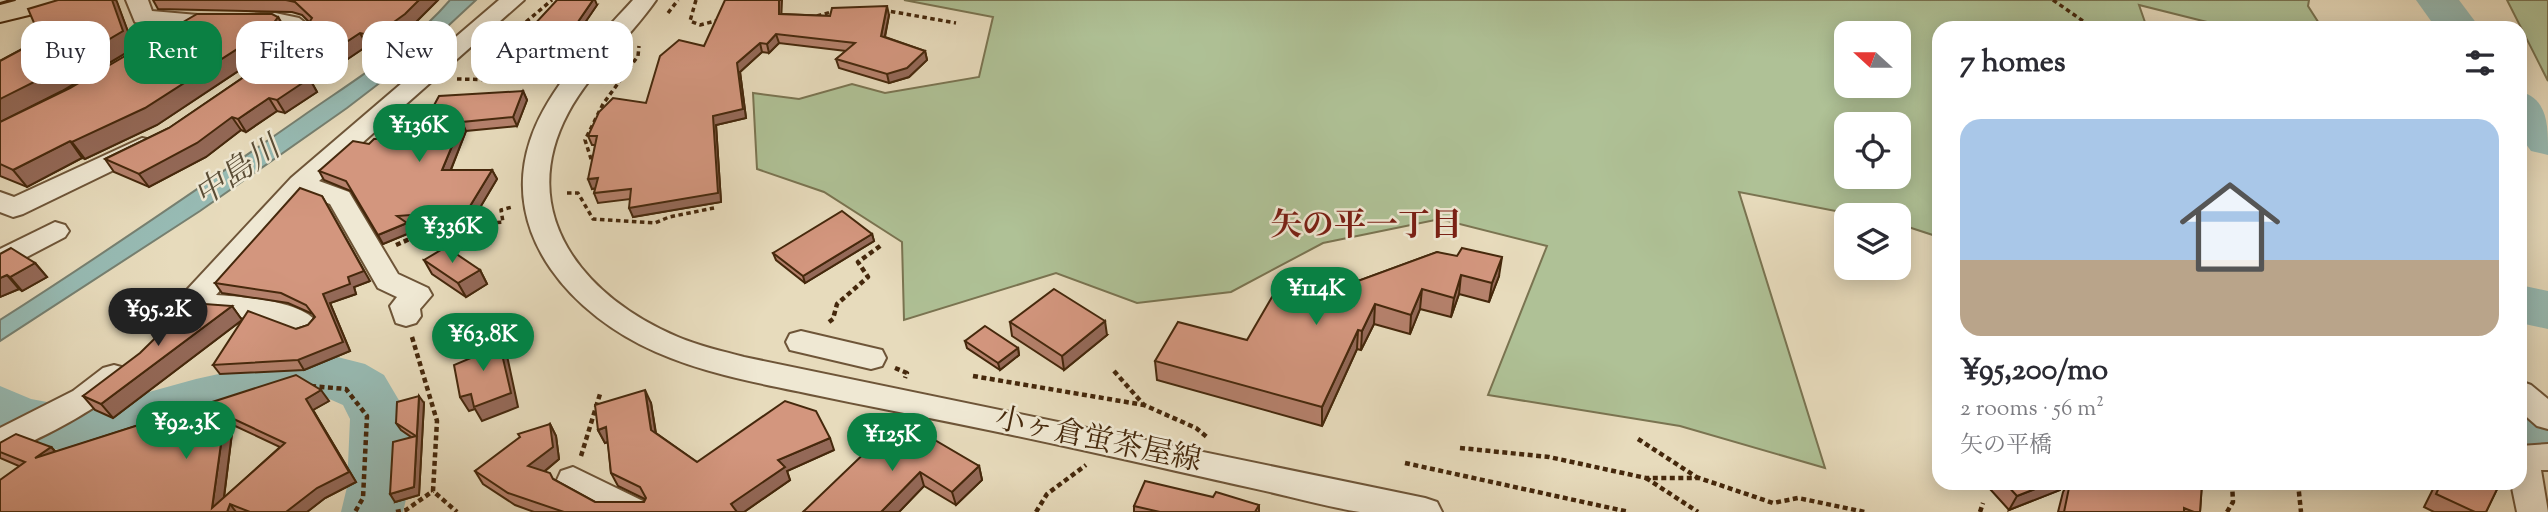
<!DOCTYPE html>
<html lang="en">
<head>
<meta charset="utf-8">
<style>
	:root { --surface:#fff; --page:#f7f7f7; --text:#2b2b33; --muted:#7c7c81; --line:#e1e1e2; --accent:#0b8043 }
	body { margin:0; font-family:"Sorts Mill Goudy","Noto Serif JP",serif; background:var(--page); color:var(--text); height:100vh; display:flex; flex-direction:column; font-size:26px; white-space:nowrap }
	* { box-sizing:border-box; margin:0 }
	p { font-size:23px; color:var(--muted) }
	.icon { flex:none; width:38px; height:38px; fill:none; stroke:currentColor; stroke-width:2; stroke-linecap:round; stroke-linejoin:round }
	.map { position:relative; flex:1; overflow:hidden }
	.drawer { position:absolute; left:1932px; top:21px; width:595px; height:469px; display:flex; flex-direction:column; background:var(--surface); border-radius:21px; box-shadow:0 4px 18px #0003 }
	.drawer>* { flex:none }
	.top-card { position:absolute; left:21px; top:21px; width:665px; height:63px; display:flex; gap:14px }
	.needle { width:46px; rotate:291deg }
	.buttons { position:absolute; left:1834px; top:21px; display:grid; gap:14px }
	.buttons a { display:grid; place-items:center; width:77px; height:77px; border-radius:14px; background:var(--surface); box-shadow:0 4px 18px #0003; font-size:35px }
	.price { position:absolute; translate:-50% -60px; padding:0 16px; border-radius:24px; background:var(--accent); color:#fff; font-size:23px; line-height:46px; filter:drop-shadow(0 2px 4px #0008) }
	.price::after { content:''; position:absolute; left:50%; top:42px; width:21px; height:16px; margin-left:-10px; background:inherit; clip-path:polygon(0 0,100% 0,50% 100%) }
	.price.on { background:#222; color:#fff }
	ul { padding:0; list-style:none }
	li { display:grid; align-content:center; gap:14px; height:371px; padding:0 28px }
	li+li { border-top:2px solid var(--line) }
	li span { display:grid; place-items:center; height:217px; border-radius:21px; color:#555 }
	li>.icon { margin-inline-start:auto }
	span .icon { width:126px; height:126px; fill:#fffc; stroke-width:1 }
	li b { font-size:30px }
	h2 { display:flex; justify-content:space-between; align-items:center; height:84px; padding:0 28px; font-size:30px }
	.tag { padding:0 24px; border-radius:21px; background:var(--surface); box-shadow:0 4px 18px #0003; font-size:24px; line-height:63px }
	.tag.on { background:var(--accent); color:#fff }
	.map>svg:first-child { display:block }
</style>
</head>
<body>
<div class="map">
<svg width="2548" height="512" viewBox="0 0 2548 512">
	<rect width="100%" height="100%" fill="#e7dbbc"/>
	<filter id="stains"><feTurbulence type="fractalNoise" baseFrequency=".00286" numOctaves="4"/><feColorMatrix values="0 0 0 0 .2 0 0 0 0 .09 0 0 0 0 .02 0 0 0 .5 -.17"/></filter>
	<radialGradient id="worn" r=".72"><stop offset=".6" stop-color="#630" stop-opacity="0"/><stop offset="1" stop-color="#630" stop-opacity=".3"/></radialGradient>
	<g fill="#afc196" stroke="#7a7451" stroke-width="2" fill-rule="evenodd">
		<path d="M904,0H2309L2308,6L2322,28H2231L2139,5L2147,28H1939V237L1899,224V215H1856L1739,192L1825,468L1680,426L1488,395L1547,246L1440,219L1323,243L1231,292L1137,303L1056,273L904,320L902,242L824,192L757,169L753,93L799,99L852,84L885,93L979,77L993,17ZM1846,33H1899V86H1846ZM1846,124H1899V177H1846Z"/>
		<path d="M2507,0H2548V81Z"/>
	</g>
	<path fill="#97bbb4" stroke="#768071" stroke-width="2" d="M450,0H476L420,52L347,108L200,211L0,341V320C102,255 201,187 300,118C351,82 409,48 450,0Z"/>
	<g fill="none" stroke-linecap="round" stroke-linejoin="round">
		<g fill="#97bbb4" fill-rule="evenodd">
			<path d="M2416,0H2459L2480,28H2436Z"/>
			<path d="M2520,91C2548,100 2548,123 2548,155L2531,151L2520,136Z"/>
			<path d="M2520,285L2548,291V329L2520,323Z"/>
			<path d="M318,352L365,364L384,375L410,419L409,487L403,512H341L347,487L350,419L343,405L318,394L196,423L120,446L63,451L0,436V386L31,399L63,405L120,400L196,379Z"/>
			<path d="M2520,389L2548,400V455L2527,448L2520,443Z"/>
		</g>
		<g stroke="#6e5538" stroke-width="4">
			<g id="minor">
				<path d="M126,0H148L152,11L209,16L212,21L209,26L201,28L143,24L135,22Z"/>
				<path d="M499,0H524L319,181L349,192L398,274L428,288L432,295L420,309L421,316L416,323L406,326L396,323L390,306L397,297L378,288L330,204L305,195L216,295C242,297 304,300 319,325L314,332L304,336L262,319L199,314C185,329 177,345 156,339L151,331L156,323L291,178Z"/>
				<path d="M633,0H656C629,39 591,70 568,113C514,214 585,298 678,337C699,346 722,351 744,357L1425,498L1437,502L1442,512C1415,512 1386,512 1360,512C1321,506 1282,494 1243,486C1162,468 1080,449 998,432C932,418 866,406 801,392C752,382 701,372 656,352C574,316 499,236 530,141C548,86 595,42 633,0Z"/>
				<path d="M275,13L299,18L316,31C308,48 291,68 271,63L267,58L292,32C274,22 253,31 234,26L231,21L234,16Z"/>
				<path d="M142,138L151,140L155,146L151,152L23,214L13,217L0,212V192L14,197Z"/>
				<path d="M55,222L65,225L69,231L65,237L0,271V249Z"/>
				<path d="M801,331L882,350L886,358L882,366L871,369L790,350L786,342L790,334Z"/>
				<path d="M114,365L125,368L129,376C114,403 30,445 0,454V428L73,391L103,368Z"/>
				<path d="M2520,381L2531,385L2548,399V429L2537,426L2520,411Z"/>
				<path d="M2548,444V470H2541L2548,512H2517L2511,483H2520V446Z"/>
				<path d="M573,467L645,502L650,512H603L561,489L557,480L561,471Z"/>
			</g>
		</g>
		<g stroke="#45280c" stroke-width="4">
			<path id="highway" d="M14,0H66L62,7L0,22V4Z"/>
		</g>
		<g stroke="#45280c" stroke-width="3.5" stroke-dasharray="4.5 3.5" stroke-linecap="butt">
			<path d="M696,0L690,21L700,25L719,20"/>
			<path d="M2053,0L2093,28"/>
			<path d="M883,10L956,23"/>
			<path d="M668,13L678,0"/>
			<path d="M817,16L835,11"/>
			<path d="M520,27L552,0"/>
			<path d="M457,79L546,81"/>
			<path d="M522,81L534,67"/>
			<path d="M597,161L592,162L585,140L603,104L638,56L639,46"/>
			<path d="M567,193H578L593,219L655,223L669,217L714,208"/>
			<path d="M426,232L434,228L503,222L501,210L512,207"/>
		</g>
		<g stroke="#45280c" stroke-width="4.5" stroke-dasharray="5 3.5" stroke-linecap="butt">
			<path d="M396,245L430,230"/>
			<path d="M829,322L833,319L837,304L868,277L858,262L883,244"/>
			<path d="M412,337L437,421L433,491L457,512"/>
			<path d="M895,368L907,373L905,378"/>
			<path d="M1114,371L1144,405L1196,428L1208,438"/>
			<path d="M973,376L1144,405"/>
			<path d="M311,386L346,389L367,416L363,498L355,512"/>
			<path d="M1638,439L1698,478"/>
			<path d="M1460,448L1549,457L1646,478H1699L1773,503L1798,498L1865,512"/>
			<path d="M581,456L600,394"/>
			<path d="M1405,463L1629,512"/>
			<path d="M1646,478L1698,512"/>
			<path d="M2298,483L2301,512"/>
			<path d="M396,512L406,510L433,491"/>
			<path d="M1036,512L1047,494L1086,465"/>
			<path d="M1980,512L1983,503"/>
			<path d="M2227,512L2233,502L2232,483"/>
		</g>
		<use href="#minor" fill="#efe8d3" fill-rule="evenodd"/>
		<use href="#highway" fill="#e7dbbc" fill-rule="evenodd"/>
		<path stroke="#45280c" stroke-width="2" d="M0,4L15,0"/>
	</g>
	<g fill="#b5816c" stroke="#45280c" stroke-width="2" fill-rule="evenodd">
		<path d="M58,0H116L134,48L62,91L2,121L278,17L288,34L279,44L157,125L85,159L82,158L27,187L0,176V61L41,39Z"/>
		<path d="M153,0H438L411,27L387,45L377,42L371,47L367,46L312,83L317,92L285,113L277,111L246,132L241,130L206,157L149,187L114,172L105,159L169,128L291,45L303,33L309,22L302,15L292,12L158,9Z"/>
		<path d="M597,5L550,74L489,63L486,56L533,26Z"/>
		<path d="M782,14L830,16L889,15L885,37L925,51L927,60L909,77L889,83L839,68L836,59L846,51L779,43L769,53L762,52L740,72L746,118L716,125L721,202L633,217L630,199L598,203L594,193L596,188L592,189L595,145H592L588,136L646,103L704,46Z"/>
		<path d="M523,91L527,100L517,126L466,131L451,170H492L497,179L472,221L408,225L412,232L383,244L351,191L324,180L319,171L369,144L417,137Z"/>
		<path d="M872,234L874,241L805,283L776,260L773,253Z"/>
		<path d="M1437,252L1499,276L1489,302L1459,294L1451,317L1420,309L1410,334L1374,324L1361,350L1357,349L1322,426L1157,380L1155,361L1247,340L1339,288Z"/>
		<path d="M0,254L35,263L47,277L22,291L19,289L0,297Z"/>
		<path d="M424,260L480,270L487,284L466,297L432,274Z"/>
		<path d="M370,281L354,287L356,294L330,303L350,351L304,370L220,374L213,365L296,329L308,325L315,317L313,314L288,303L222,293L215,283Z"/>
		<path d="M232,306L242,320L113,418L95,410L83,396Z"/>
		<path d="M1010,322L1107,335L1064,370L1012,336Z"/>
		<path d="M965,341L1018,348L1019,355L1000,370L967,348Z"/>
		<path d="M329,401L313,410L356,482L325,498L307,512H0L19,466L0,458V443L51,447L56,452L170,415L173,418L206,409L203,405ZM233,425L280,447L224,498Z"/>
		<path d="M424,403L419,495L395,502L411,437L401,430L396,423Z"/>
		<path d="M651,403L656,433L697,462L834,450L787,471L790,480L744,512H534L515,505L483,484L475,471L550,424L556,436L559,459L544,472L553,479L595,502H644L645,499L618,486L611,473L608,442L605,443L598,430Z"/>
		<path d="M929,443L979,466L982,480L956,505L924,486L899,512H803Z"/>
		<path d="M1993,483H2064L2060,490L2009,510L1990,489Z"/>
		<path d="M2068,483H2202L2200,512H2058L2063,492Z"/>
		<path d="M2436,483H2500L2486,512H2434L2424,507Z"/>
		<path d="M1213,497L1259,505V512H1134V506Z"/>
	</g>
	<g fill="#946958" stroke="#45280c" stroke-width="2">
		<path d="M112,0H116L117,2L134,48L62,91L0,122V99Z"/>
		<path d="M419,0H438L411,27L387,45L380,32Z"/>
		<path d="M593,0H595L597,5L550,74L547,67Z"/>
		<path d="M779,0H782L781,23L779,14Z"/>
		<path d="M887,6L889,15L883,45L881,36Z"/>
		<path d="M278,17L288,34L279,44L157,125L85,159L72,142Z"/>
		<path d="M370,30L377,42L371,47L364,34Z"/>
		<path d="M360,33L367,46L312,83L317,92L285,113L277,100L296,75Z"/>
		<path d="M776,34L779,43L769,53L767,44Z"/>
		<path d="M760,43L762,52L740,72L746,118L716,125L721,202L633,217L629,208L737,63Z"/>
		<path d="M925,51L927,60L909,77L889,83L887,74Z"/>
		<path d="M523,91L527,100L517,126L513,117Z"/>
		<path d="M269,98L277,111L246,132L238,119Z"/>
		<path d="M232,117L241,130L206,157L149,187L139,174Z"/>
		<path d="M462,122L466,131L447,179L442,170Z"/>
		<path d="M70,141L82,158L27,187L13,170Z"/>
		<path d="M492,170L497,179L472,221L467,211Z"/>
		<path d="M598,178L602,187L592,189L588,179Z"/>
		<path d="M322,196L370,281L354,287L356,294L330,303L350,351L304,370L298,360L323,294Z"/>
		<path d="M407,223L412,232L383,244L378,235Z"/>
		<path d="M872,234L874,241L805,283L803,276Z"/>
		<path d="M1502,257L1499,276L1489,302L1492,283Z"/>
		<path d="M35,263L47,277L22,291L10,277Z"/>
		<path d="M480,270L487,284L466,297L458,283Z"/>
		<path d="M7,275L19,289L0,297V278Z"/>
		<path d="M1461,275L1459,294L1451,317L1454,298Z"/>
		<path d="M1422,289L1420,309L1410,334L1411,315Z"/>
		<path d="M1375,304L1374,324L1361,350L1362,331Z"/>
		<path d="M232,306L242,320L113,418L101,404Z"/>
		<path d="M1105,321L1107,335L1064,370L1062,356Z"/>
		<path d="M1358,330L1357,349L1322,426V407Z"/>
		<path d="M498,337L506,351L518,407L482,421L475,409L469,411L460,397Z"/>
		<path d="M1018,348L1019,355L1000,370L998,363Z"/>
		<path d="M321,390L329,401L313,410L356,482L325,498L307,512H286L306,399Z"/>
		<path d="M645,390L651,403L657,442L651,430Z"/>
		<path d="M419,396L424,403L419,495L395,502L390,494L414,487Z"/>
		<path d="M225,415L233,425L222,512L212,508Z"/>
		<path d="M550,424L556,436L559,459L535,479L528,466Z"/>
		<path d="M606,427L613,440L605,443L598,430Z"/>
		<path d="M830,438L834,450L787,471L790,480L744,512H735L731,504L778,460Z"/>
		<path d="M51,447L60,457L35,458Z"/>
		<path d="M979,466L982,480L956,505L952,492Z"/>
		<path d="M920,472L924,486L899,512H881Z"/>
		<path d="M2050,483H2064L2060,490L2009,510L2017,496Z"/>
		<path d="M230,504L236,512H227Z"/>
	</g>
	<g fill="#d3967e" stroke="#45280c" stroke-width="2" fill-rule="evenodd">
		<path d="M58,0H112L123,31L50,74L0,99V61L41,39L28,9Z"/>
		<path d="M286,0H419L405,14L380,32L370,30L364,34L360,33L296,75L310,78L277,100L269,98L238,119L232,117L197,143L139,174L105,159L169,128L291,45L303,33L312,18L295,2Z"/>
		<path d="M557,0H593L547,67L486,56L520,25L533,26Z"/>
		<path d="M725,0H779V14L830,16L832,8L887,6L881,36L925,51L907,68L887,74L836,59L855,43L776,34L767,44L760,43L737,63L743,109L713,116L718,193L629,208L631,189L594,193L598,178L588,179L597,136H588L599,112L613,98L646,103L660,56L679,40L704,46Z"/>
		<path d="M197,14H272L278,17L270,28L145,108L72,142L70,141L13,170L0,164V122L70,88Z"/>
		<path d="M523,91L513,117L462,122L442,170H492L467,211L397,216L407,223L378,235L346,181L319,171L353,141L369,144L374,139L417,137L439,96Z"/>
		<path d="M300,188L322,196L364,271L348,277L350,284L323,294L343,342L298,360L213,365L248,311L296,329L308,325L315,317L306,305L281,293L215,283Z"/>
		<path d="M842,211L872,234L803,276L773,253Z"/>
		<path d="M446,247L480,270L458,283L424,260Z"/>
		<path d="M11,248L35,263L10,277L7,275L0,278V254Z"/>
		<path d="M1462,248L1502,257L1492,283L1461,275L1454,298L1422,289L1411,315L1375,304L1362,331L1358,330L1322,407L1155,361L1178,322L1247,340L1286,273L1339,288L1437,252L1457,256Z"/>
		<path d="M1054,289L1105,321L1062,356L1010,322Z"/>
		<path d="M191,303L232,306L101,404L83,396L140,353Z"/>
		<path d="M985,326L1018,348L998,363L965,341Z"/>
		<path d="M498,337L511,393L474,407L471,394L460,397L454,365L471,358L468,347Z"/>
		<path d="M296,375L321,390L306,399L349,472L317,488L286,512H250L230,504L227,512H0V480L25,462L0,452V443L16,434L51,447L35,458L170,415L171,419L210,408L203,405ZM225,415L285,443L212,508Z"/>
		<path d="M645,390L651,430L697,462L785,401L816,411L830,438L778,460L785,467L731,504L737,512H564L508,493L475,471L520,437L518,434L550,424L553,447L528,466L550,473L553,479L595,502H644L646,498L640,487L611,473L606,427L598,430L595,405Z"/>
		<path d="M419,396L414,487L390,494L393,442L416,436L396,423L397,402Z"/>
		<path d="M898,421L905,430L929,443L933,439L979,466L952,492L920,472L881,512H803Z"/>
		<path d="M1145,481L1213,497L1216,492L1259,505L1255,512H1160L1134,506Z"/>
		<path d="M2005,483H2050L2017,496Z"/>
		<path d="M2070,483H2076L2078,485L2079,483H2202L2200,512H2194L2184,508V512H2064Z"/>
		<path d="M2441,483H2500L2486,512H2475L2436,494Z"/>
	</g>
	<g text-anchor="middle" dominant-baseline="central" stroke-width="5" stroke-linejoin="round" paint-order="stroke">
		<g font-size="30" fill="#45280c" stroke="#efe8d3">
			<text transform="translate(1098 441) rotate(12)">小ヶ倉蛍茶屋線</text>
		</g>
		<g font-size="32" font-style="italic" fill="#5a4d36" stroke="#efe8d3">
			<text transform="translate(238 173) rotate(-35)">中島川</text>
		</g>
		<g font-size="32" font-weight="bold" fill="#7a1f14" stroke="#efe8d3">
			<text x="1366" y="227">矢の平一丁目</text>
		</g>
	</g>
	<rect width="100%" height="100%" filter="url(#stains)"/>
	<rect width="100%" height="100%" fill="url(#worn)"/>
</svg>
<div class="buttons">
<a><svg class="needle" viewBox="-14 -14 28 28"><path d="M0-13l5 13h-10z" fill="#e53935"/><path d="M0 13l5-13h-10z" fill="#7c7c81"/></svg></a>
<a><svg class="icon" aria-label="locate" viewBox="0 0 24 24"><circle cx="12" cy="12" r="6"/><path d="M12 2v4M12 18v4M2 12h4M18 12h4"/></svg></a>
<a><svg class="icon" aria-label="layers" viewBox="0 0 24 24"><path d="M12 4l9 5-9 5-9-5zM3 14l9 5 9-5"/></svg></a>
</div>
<b class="price" style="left:419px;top:164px">¥136K</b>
<b class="price" style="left:452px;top:265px">¥336K</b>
<b class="price" style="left:1316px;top:327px">¥114K</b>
<b class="price on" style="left:158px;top:348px">¥95.2K</b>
<b class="price" style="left:483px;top:373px">¥63.8K</b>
<b class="price" style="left:186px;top:461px">¥92.3K</b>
<b class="price" style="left:892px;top:473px">¥125K</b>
<div class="top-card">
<a class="tag">Buy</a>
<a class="tag on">Rent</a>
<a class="tag">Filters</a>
<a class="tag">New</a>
<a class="tag">Apartment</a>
</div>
<section class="drawer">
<h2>7 homes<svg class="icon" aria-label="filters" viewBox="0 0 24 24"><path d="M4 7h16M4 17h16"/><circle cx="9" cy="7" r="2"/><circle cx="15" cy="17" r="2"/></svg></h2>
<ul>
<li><span style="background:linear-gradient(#a9c7e8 65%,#b9a48a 0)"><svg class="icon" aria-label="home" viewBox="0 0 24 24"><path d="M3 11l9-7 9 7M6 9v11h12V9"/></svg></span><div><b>¥95,200/mo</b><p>2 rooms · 56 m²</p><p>矢の平橋</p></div></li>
</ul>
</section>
</div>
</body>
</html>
